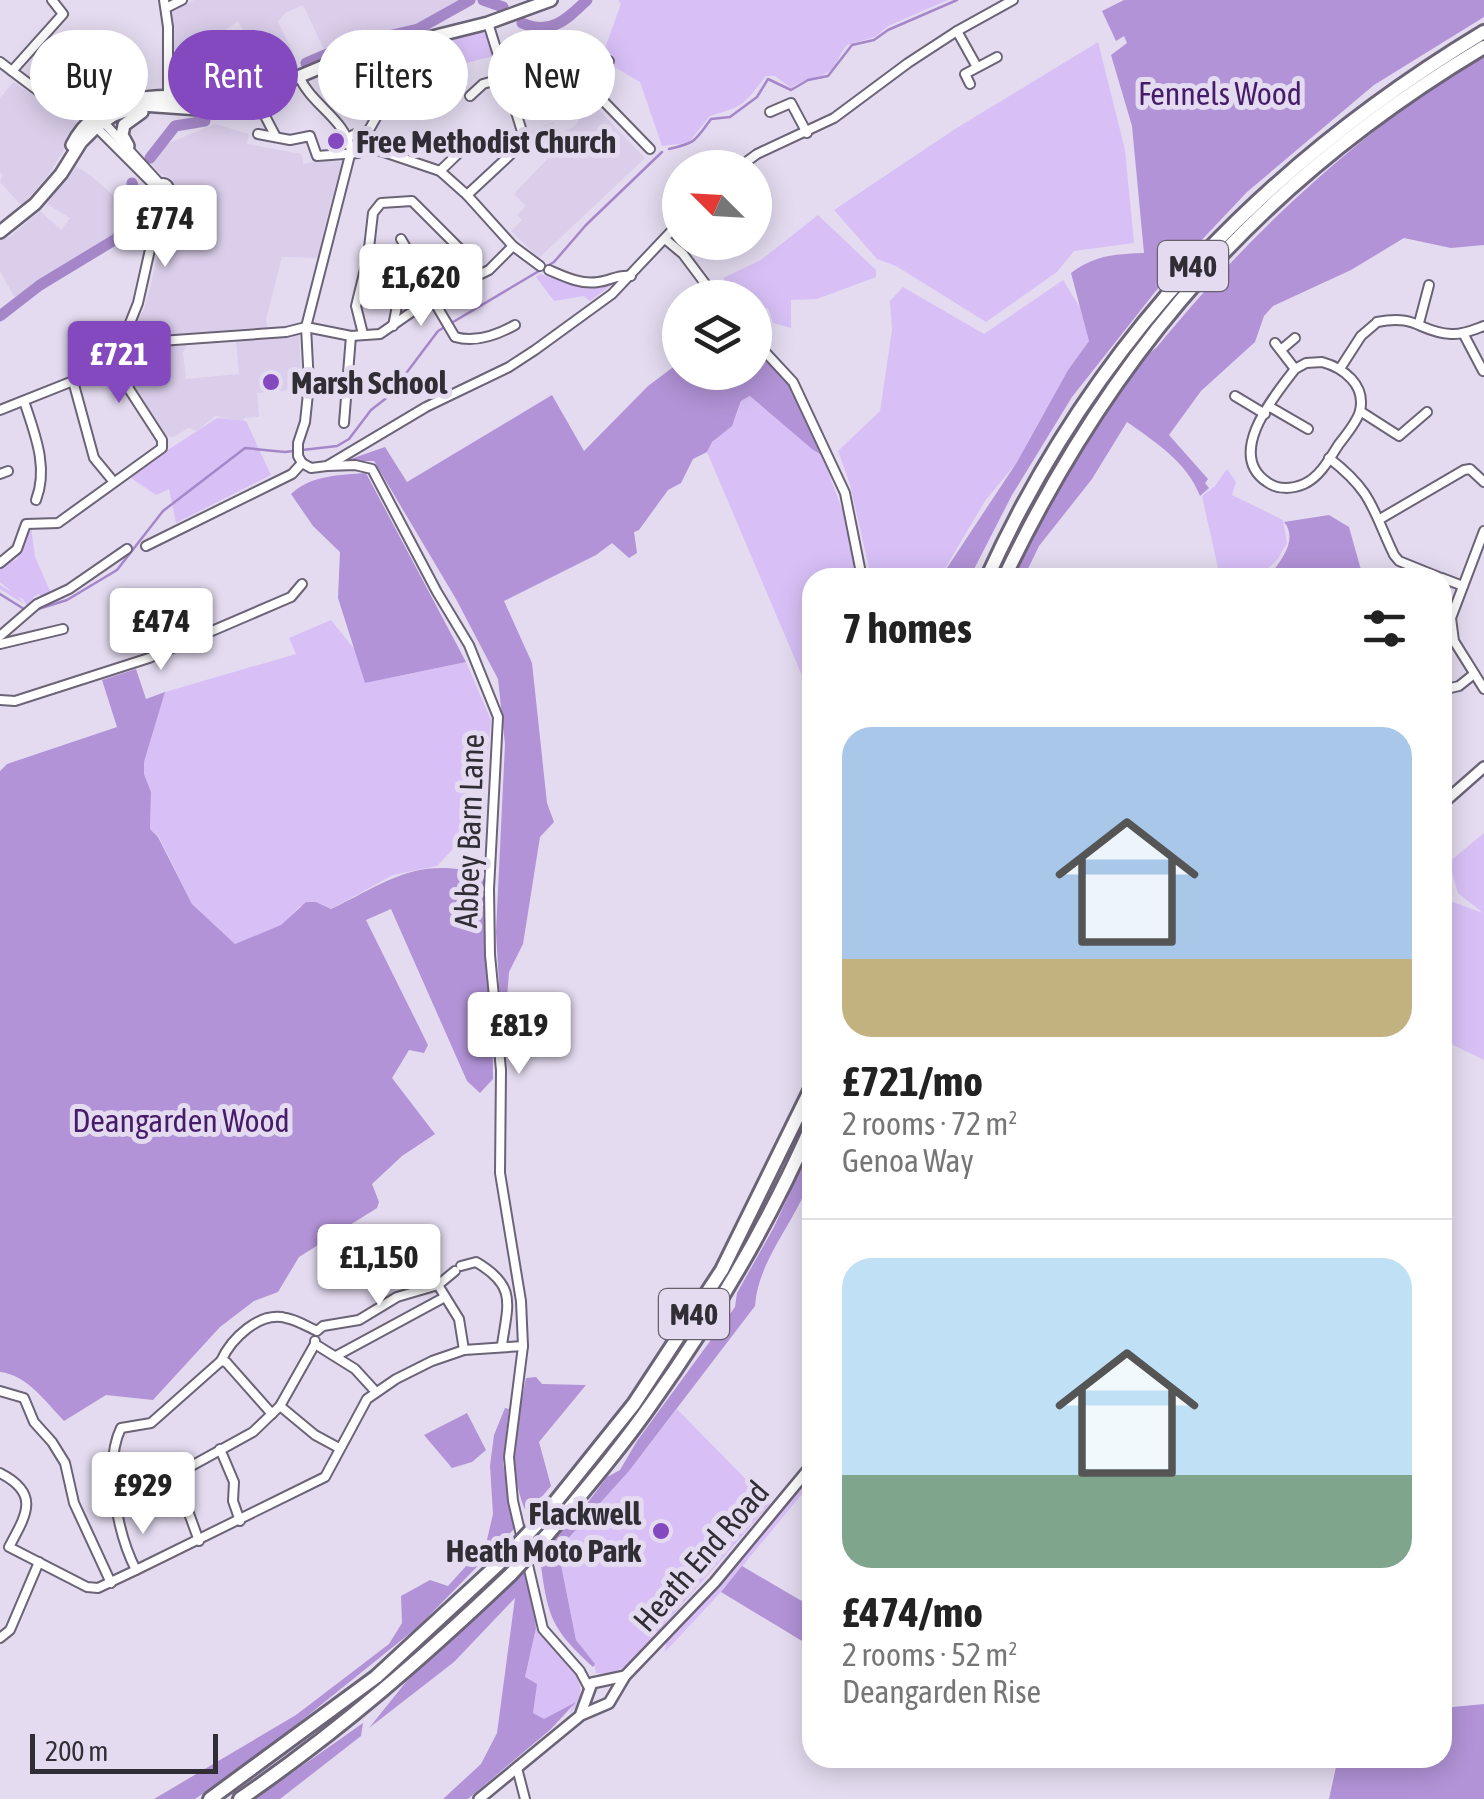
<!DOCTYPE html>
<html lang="en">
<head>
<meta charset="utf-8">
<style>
	:root { --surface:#fff; --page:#f2f2f2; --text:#222; --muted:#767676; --line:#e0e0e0; --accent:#8549bf }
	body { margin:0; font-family:"Asap Condensed",sans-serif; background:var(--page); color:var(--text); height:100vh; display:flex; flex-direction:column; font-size:38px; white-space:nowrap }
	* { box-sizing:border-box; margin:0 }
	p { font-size:32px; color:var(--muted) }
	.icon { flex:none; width:55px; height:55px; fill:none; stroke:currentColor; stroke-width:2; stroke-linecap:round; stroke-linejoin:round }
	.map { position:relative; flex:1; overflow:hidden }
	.panel { position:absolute; left:802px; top:568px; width:650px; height:1200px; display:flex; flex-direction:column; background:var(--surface); border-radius:30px; box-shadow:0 5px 25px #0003 }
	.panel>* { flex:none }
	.banner { position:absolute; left:30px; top:30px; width:622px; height:90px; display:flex; gap:20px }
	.needle { width:65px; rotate:294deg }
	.controls { position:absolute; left:662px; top:150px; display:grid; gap:20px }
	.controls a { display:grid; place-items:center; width:110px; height:110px; border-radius:50%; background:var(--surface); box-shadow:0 5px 25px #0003; font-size:50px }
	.scale { position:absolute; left:30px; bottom:25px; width:188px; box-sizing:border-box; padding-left:10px; border:5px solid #302d35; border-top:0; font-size:28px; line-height:35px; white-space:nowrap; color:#302d35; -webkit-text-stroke:8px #e4dbf0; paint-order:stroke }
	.price { position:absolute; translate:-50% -85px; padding:0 22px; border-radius:10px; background:#fff; color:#222; font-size:32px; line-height:65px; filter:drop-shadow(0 2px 5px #0008) }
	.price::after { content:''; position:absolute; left:50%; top:60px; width:30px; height:22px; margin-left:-15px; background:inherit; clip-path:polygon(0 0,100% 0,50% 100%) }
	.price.current { background:var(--accent); color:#fff }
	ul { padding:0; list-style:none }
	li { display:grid; align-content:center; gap:20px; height:530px; padding:0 40px }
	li+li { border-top:2px solid var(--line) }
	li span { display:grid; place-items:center; height:310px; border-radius:30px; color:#555 }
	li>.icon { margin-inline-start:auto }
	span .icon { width:180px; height:180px; fill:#fffc; stroke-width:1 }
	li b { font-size:42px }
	h2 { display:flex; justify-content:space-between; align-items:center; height:120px; padding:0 40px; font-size:42px }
	.chip { padding:0 35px; border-radius:45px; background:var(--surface); box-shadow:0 5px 25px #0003; font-size:35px; line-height:90px }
	.chip.current { background:var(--accent); color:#fff }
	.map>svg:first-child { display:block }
</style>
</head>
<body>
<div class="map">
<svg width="1484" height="1799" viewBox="0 0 1484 1799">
	<rect width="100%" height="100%" fill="#e4dbf0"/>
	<g fill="#daceea">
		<path d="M194,0H465L432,19L394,32L396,37L388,39L386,34L334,47L335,52L327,56L303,5L285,13L278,22L293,52L276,56L245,34L238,21L173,66L172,12Z"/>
		<path d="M13,82L52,108L76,118L74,121L79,125L49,174L22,206L0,182L3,175L0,172V98Z"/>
		<path d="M591,102L645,158L539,258L511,231L522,220L517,215L526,206L514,194L550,156L532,140L529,132L553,122L559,134L575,126Z"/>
		<path d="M215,124L249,134L247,144L302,154L303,164L323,160L342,162L323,232L319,258L282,257L266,319L267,328L177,336H134L131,329L144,309L150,289L173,180L159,173L150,162L169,143Z"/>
		<path d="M72,164L90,175L135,214L104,244L46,283L20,307L0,271V240L11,236L40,211L61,230L70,218L47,204Z"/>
		<path d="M299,335L302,389L257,393L259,417L244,418V422L215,416L197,431L189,428L173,437L163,435L132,382L133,359L149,346L187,345L183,353L186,379L239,374L236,340Z"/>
	</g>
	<g fill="#d8c0f6">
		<path d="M618,0H948L888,26L875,37L847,45C839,53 837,67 828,72C819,79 806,77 791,88L775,76H766C742,106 746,105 710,116L688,143L662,146L640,82L611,65L615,59L605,48L621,4Z"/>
		<path d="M480,32L486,34L493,56L428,73L412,60L415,48Z"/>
		<path d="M1098,42L1125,150L1134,243L1074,251L1057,272L986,322L896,266L877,259L834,210L955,129Z"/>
		<path d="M818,215L876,270V277L817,299L791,300V328L773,323L768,308L755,310V298L738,297L723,278L761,260Z"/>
		<path d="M414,261L437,283V290L403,313H396L408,262Z"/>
		<path d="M540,274L578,284L617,281L590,301L584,296L554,301L536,277Z"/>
		<path d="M1063,280L1081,309L1089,341L1068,370L1017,462L985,501L940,577H871L850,484L838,451L880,411L892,330L890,301L903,287L984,334Z"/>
		<path d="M751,396L822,455L844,515L857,572V577L812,578V699L707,452C718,427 733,435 741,401Z"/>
		<path d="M217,418L246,421L271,475L176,523L169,489L156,495L128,476Z"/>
		<path d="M1227,469L1236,482L1232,495L1283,520L1287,543L1277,560L1258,577H1220L1202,496L1215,486Z"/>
		<path d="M31,526L35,557L51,593L42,599L39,594L33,597L35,602L27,606L23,599L18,597L24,604L0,589V585L13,593L0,582V567L17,559L27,528Z"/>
		<path d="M331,620L356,651L365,683L466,662L491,720L482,818L437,866L393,875L331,909L316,902L299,907L282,925L235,944L192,904L159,837L150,829L151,792L144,774V762L165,692L296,654L289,638Z"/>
		<path d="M1484,833V1060L1443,1040L1442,898L1483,913L1458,893L1449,862Z"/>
		<path d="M677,1409L770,1504L664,1625L666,1627C646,1648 628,1677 596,1673L594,1664L576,1640L558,1551L629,1471Z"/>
		<path d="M812,1471V1482L721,1592L665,1652L666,1642Z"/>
		<path d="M536,1628L542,1631C559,1654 601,1688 569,1714L574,1703L543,1720L533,1713L525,1677Z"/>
	</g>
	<g fill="#b293d7">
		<path d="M1124,0H1484V17L1374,85L1247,192L1197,245L1155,292L1072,397L1012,495L970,577H941L1017,462L1068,370L1089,341L1071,273C1095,255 1115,254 1144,253L1132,126L1111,55L1127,43L1124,36L1116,41L1102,11Z"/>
		<path d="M1484,55V245L1451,248L1404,238L1351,270L1273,306L1264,316L1255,342L1201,391L1169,435L1208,479L1205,483L1209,488L1200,496C1188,463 1154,441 1127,422L1092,479L1039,546L1024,577L1012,578L1056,491L1140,361L1157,347C1228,261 1294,194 1382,125C1415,100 1447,75 1484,55Z"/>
		<path d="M755,345L792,389L825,457L812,449L750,396L741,401L732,426L712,442L707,452L693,459L681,483L668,490L639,530L634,532L637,553L629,558L612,543L596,555L504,601L532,663L547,803L554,822L540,837L523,944L509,972L505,1025L501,1018L496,932L505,744L498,679L456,599L374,461H345L385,447L407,482L552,395L584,451L648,386L680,362V372H755Z"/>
		<path d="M366,473L466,662L365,683L338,598L340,552L313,526L291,494C311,475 340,475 366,473Z"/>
		<path d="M1329,515L1349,527L1363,577H1269C1280,561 1299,540 1284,522Z"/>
		<path d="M136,669L146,699L165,692L144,762V774L151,792L150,829L158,837L192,904L235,944L281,925L306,902H316L331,909C394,878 419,855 491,876L493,1079L480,1093L467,1081L391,909L366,920L428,1045L424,1053L409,1050L392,1078L435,1134L402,1156L372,1184L379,1202L377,1208L299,1257L278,1292L254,1301L220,1327L153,1400L106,1395L64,1421C46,1402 27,1375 0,1372V771L7,764L117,727L102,680Z"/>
		<path d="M812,1144C813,1154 814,1166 811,1176C797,1221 758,1259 755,1306L629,1471L558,1550L576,1640L595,1664L593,1667C550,1627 548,1617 540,1559L562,1529L583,1516L585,1506L607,1477L620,1470L637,1441L735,1307L737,1293L774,1227Z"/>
		<path d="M536,1377L542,1384L586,1385L539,1442L551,1486L527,1514C506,1470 517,1423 526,1378Z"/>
		<path d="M505,1408L509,1409L503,1463L514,1529L419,1626L260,1754L195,1799H154L296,1715L389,1644L402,1623L401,1596L430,1580L448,1586L486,1544L493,1514L490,1466L494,1435Z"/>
		<path d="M467,1413L486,1450L472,1462L452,1468L424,1435Z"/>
		<path d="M742,1566L812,1607V1647L721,1592Z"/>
		<path d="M530,1571L536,1628L525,1677L537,1684L533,1713L544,1719L576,1702L551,1729L468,1799H443L481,1764L497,1733L515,1598L454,1662L369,1728L406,1682L524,1572Z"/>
		<path d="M1484,1704V1799H1329L1336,1767L1350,1758H1442L1443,1708Z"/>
		<path d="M363,1723L361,1736L280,1799H255Z"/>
	</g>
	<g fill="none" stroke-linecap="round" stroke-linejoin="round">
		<g stroke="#a587c9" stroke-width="2.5">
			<path d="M669,149C696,143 695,141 711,119L730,117L757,97L768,79L791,90L808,80L828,76L852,45L874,40L888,30L957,0"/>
			<path d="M0,594L24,609"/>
			<path d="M32,611L67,600L117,570L163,511L245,448L285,452L337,446L349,439L371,410L389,396L438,331L554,262L586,225L662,152"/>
		</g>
		<g stroke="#a587c9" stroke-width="11">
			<path d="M483,0L503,7"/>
			<path d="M522,23C551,36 567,19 587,0"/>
			<path d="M306,63L346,46L418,29L470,0"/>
			<path d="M150,158L175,126L205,121"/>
			<path d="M0,316L40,285L116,239L141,209L132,183"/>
		</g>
		<g stroke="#6b6376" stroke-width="12">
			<g id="minor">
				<path d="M164,0L168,27V100"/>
				<path d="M166,8L182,0"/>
				<path d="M957,31L977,67"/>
				<path d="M0,62L49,99L98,116L160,184"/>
				<path d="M12,71L63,14L52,0"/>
				<path d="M299,76C311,105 346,119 351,151L306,327L309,384L305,422L298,443V456L302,463"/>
				<path d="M582,79L650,149"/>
				<path d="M970,84L965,74L997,57"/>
				<path d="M395,85L416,76L418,70L408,61"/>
				<path d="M470,96L483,84L504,78"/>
				<path d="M49,99L61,84L77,83L89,69L73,56"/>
				<path d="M244,99L237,70L263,49"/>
				<path d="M518,112L582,79L609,61"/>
				<path d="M770,112L791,103L807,133"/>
				<path d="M265,116L276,137"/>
				<path d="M93,124L157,188"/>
				<path d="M258,134L290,140L310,136L317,156L358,153L366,146L365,137L355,134L349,137"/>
				<path d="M365,137L408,61L404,44"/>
				<path d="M366,146L440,171L467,195L513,246L540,266"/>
				<path d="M738,168L757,154L834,118L908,63L957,31L1013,0"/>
				<path d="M440,171L467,145"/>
				<circle cx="163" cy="189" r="6"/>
				<path d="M467,195L525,141L488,23"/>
				<path d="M665,239L683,254L716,298"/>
				<path d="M408,251L448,289"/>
				<path d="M549,270C563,276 581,285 598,282C610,281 618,274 631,276"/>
				<path d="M432,298L455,337C475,343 497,335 515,325"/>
				<path d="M1377,322C1418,314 1418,332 1451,334C1462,335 1473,330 1484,326"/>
				<path d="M1419,323L1429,285"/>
				<path d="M393,326L408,251L401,239"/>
				<path d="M1463,333L1483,371"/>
				<path d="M363,334L356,306L368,257L373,213L381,203L412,201L465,254L478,275"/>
				<circle cx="124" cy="347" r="9"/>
				<path d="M124,338L138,303L162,196"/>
				<path d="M755,341L793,382L845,493L862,578"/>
				<path d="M132,343L286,332L306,327L351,336L380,334L432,298L489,270L513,246"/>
				<path d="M1275,343L1295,369"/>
				<path d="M1282,349L1295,338"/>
				<path d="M1322,362C1344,368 1366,385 1360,411C1357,422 1346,435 1339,444C1330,458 1320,477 1304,484C1292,489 1278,490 1267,482C1225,454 1275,395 1295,369L1306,363Z"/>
				<path d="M1341,367L1361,336L1375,324"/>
				<path d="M73,381L94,458L113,481"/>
				<path d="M1235,396L1265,414"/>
				<path d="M24,401C34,432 49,467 36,500"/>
				<path d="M1270,407L1308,429"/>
				<path d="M0,410L73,381L115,352"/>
				<path d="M1360,411L1399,436L1427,412"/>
				<path d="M344,423L351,336"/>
				<path d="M1329,458C1373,492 1372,509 1394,555L1399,561L1441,578"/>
				<path d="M302,463L311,468L327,466L426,407L509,367L535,350L612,294L680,222"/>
				<path d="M327,466L355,465L372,469L437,592L469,645L498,717L489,889L490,955L501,1070L500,1173L521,1301L523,1346L509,1457L513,1501L543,1629L580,1671L589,1688"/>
				<path d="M0,474L8,471"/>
				<path d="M1380,519L1464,470L1470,469L1484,482"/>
				<path d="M1484,531L1451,618L1454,641L1484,689"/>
				<path d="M146,546L292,474L302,463"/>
				<path d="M0,563L17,549L26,524L58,523L162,448V440L129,389L125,357"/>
				<path d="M1442,578L1463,586"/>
				<path d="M0,636L37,604L69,589L127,549"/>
				<path d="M0,644L63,629"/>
				<path d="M1442,690L1459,686L1474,674"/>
				<path d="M0,700L15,701L149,658L291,597L302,584"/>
				<path d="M461,1266L476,1262C517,1286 508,1303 502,1345"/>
				<path d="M438,1285L455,1271"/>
				<path d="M315,1341V1344L355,1369L376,1392"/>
				<path d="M336,1356L445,1297"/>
				<path d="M221,1361L151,1423L121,1428C103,1464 118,1535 136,1570L325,1477L367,1399L396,1379L432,1361L464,1350L523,1346"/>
				<path d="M0,1391L24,1398L34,1422L52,1442L65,1463L74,1503L111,1583"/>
				<path d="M280,1406L315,1435L339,1448"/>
				<path d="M272,1414L226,1362L221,1361C231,1339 259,1311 286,1318C297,1320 308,1327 317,1331L323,1326L359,1320L397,1297L438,1285L459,1319L464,1350"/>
				<path d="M220,1449L234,1482L233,1501L240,1521"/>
				<path d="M0,1473C41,1494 26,1515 9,1547L87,1587L98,1588L136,1570"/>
				<path d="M175,1475L199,1541"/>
				<path d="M115,1487L175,1475L253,1432L280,1406L315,1344"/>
				<path d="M0,1638L10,1630L39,1562"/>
				<path d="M517,1768L525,1799"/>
			</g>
		</g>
		<g stroke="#6b6376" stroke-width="14">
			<g id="tertiary">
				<path d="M1442,804L1484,767"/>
				<path d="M581,1713L592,1683L625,1676"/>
				<path d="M479,1799L581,1715L609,1703L625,1676L715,1582L812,1465"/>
			</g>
		</g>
		<g stroke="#6b6376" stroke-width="16">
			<g id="primary">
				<path d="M72,145C105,80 182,99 240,99"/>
				<path d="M128,146L122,135L124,125L142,112"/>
				<path d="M0,232L35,204L61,174L81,142L96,127L114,115L142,105L199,109L231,105L336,61L488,23L551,0"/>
			</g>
		</g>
		<g stroke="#6b6376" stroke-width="18">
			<g id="motorway">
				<path d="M987,578C1094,341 1264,165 1484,32"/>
				<path d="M1004,578C1115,346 1263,179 1484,47"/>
				<path d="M541,1520L634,1404L722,1270L812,1087"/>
				<path d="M547,1535C583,1492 620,1449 652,1403C714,1316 769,1223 812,1125"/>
				<path d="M210,1799L376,1677L506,1557"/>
				<path d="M240,1799C338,1732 425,1656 511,1574"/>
			</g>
		</g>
		<use href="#minor" stroke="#fff" stroke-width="8"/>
		<use href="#tertiary" stroke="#fff" stroke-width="9"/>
		<use href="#primary" stroke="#fff" stroke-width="11"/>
		<use href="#motorway" stroke="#fff" stroke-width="12"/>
		<g stroke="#6b6376" stroke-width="18" stroke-linecap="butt">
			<g id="motorway-bridge">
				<path d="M506,1557L541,1520"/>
				<path d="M511,1574L547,1535"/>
			</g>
		</g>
		<use href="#motorway-bridge" stroke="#fff" stroke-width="12"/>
	</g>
	<g fill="#8549bf" stroke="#e4dbf0" stroke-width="4">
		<circle cx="336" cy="141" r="10"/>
		<circle cx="271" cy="382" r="10"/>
		<circle cx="661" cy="1531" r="10"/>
	</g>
	<g text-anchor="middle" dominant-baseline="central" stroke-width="10" stroke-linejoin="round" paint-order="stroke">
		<g fill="#e4dbf0" stroke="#66616d" stroke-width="2.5">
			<rect x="1158" y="241" width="70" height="50" rx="8"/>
			<rect x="659" y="1289" width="70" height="50" rx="8"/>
		</g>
		<g font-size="30" font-weight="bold" fill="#302d35">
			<text x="1193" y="266">M40</text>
			<text x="694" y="1314">M40</text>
		</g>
		<g font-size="32" fill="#451b6a" stroke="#e4dbf0">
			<text x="1220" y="93">Fennels Wood</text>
			<text x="181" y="1120">Deangarden Wood</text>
		</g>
		<g font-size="32" font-weight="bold" fill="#302d35" stroke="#e4dbf0" text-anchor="start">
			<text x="356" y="141">Free Methodist Church</text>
			<text x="291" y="382">Marsh School</text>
			<text x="641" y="1513" text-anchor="end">Flackwell<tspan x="641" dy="37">Heath Moto Park</tspan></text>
		</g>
		<g font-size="32" fill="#302d35" stroke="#e4dbf0">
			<text transform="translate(469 831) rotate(-88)">Abbey Barn Lane</text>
			<text transform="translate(701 1556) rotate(-49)">Heath End Road</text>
		</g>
	</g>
</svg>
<div class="controls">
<a><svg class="needle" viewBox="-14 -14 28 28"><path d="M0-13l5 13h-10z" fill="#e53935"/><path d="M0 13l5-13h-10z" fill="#767676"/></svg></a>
<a><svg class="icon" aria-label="layers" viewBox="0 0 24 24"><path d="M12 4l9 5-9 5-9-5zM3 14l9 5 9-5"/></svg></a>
</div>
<div class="scale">200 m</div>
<b class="price" style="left:165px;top:270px">£774</b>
<b class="price" style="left:421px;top:329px">£1,620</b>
<b class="price current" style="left:119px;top:406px">£721</b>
<b class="price" style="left:161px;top:673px">£474</b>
<b class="price" style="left:519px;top:1077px">£819</b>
<b class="price" style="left:379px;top:1309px">£1,150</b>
<b class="price" style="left:143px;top:1537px">£929</b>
<div class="banner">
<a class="chip">Buy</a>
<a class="chip current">Rent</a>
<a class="chip">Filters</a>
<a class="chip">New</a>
</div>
<section class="panel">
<h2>7 homes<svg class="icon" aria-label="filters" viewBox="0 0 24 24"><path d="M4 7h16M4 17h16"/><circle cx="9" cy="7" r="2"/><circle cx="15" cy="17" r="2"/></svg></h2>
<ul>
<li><span style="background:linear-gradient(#a9c7e8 75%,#c2b280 0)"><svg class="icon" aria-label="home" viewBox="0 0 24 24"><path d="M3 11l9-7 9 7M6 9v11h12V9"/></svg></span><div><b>£721/mo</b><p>2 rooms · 72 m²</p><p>Genoa Way</p></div></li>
<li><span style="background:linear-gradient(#bfe0f5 70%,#7fa58c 0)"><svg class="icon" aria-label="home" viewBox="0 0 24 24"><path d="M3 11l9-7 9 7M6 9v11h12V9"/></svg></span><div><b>£474/mo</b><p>2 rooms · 52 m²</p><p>Deangarden Rise</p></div></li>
</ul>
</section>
</div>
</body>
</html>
